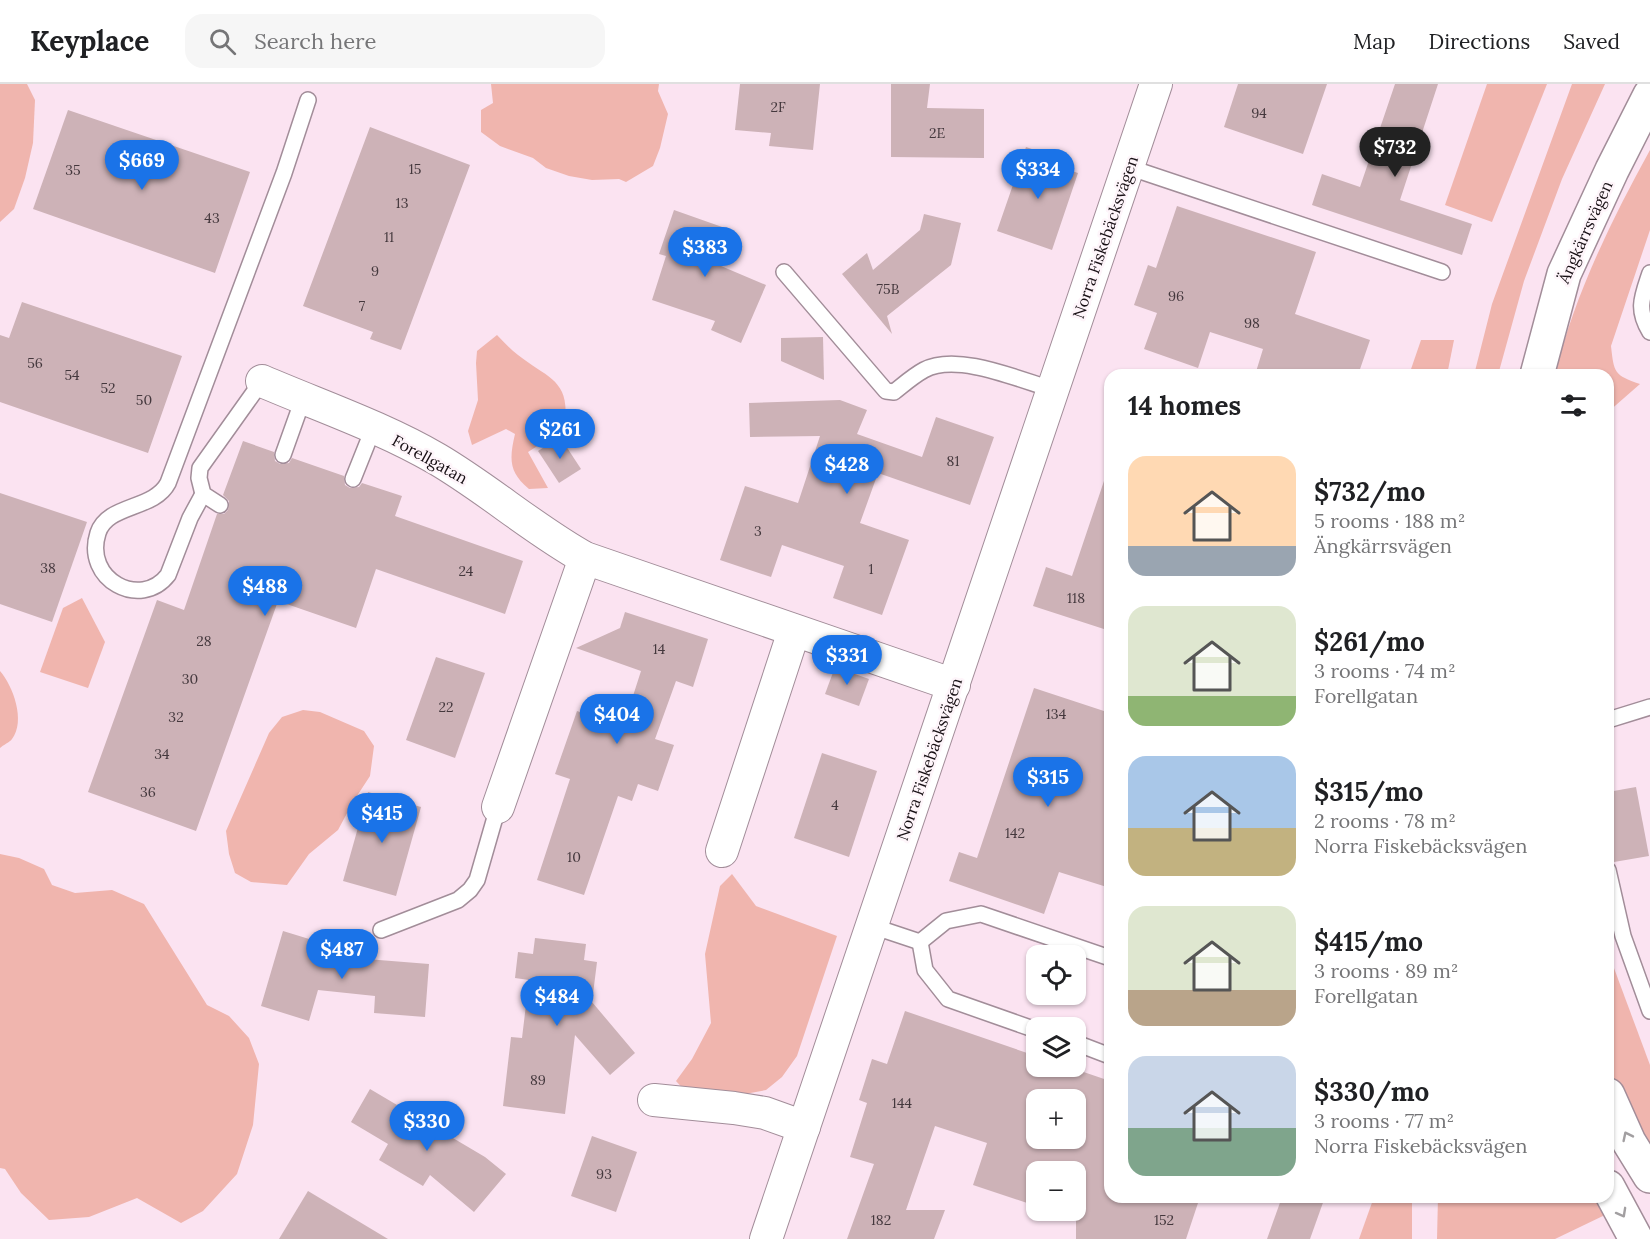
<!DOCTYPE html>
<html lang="en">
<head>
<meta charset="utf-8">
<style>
	:root { --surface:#fff; --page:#f6f6f6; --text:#202124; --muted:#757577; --line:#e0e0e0; --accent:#1a73e8 }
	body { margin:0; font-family:Lora,serif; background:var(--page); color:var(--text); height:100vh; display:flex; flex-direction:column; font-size:22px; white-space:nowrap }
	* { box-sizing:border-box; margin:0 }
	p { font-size:20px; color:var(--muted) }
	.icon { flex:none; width:33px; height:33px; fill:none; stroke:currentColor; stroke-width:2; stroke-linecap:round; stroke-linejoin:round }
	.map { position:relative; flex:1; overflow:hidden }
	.sheet { position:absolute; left:1104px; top:285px; width:510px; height:834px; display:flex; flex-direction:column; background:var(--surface); border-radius:18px; box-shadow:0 2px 4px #0004 }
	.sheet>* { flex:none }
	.fabs { position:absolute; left:1026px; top:861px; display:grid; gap:12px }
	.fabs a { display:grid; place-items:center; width:60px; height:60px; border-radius:12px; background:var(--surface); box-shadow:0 2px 4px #0004; font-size:30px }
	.price { position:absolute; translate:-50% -51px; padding:0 14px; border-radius:21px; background:var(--accent); color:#fff; font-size:20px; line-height:39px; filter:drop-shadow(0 2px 3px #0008) }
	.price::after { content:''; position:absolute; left:50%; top:36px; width:18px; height:14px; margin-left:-9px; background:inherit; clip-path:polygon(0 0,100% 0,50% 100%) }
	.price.current { background:#222; color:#fff }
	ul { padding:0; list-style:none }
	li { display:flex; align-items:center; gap:18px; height:150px; padding:0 24px }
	li span { display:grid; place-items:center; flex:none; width:168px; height:120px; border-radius:18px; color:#555 }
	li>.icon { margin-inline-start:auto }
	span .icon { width:72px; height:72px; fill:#fffc; stroke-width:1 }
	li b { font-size:26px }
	h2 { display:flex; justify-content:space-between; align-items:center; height:72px; padding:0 24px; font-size:26px }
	header { display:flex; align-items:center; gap:36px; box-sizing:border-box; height:84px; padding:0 30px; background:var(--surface); border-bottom:2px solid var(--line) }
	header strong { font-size:28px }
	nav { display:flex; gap:33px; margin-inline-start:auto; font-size:21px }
	.search { width:420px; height:54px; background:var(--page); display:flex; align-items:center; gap:15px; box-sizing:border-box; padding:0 21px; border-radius:18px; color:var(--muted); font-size:22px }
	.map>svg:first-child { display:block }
</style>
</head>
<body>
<header>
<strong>Keyplace</strong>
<div class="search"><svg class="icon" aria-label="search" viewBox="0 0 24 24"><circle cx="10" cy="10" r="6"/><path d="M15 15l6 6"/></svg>Search here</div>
<nav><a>Map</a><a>Directions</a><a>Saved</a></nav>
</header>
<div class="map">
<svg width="1650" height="1155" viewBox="0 0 1650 1155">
	<rect width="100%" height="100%" fill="#fbe3f1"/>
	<g fill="#f0b5ae">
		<path d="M0,0H27L35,16L33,59L25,94L14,125L0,138Z"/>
		<path d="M491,0H659L658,7L668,30L660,64L653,82L626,98L619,95L592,96L569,92L546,84L533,74L500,62L481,48V26L493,19Z"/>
		<path d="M1487,0H1547L1492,138L1445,121Z"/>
		<path d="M1572,0H1605L1562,95L1524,197L1498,291H1474L1492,220Z"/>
		<path d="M1650,66V146L1611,262C1614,289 1614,291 1640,300L1608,328V291H1555C1574,212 1611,137 1650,66Z"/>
		<path d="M497,251C504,258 510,265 518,271C550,296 572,296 564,345L528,368L548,404L529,405C509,388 509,376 515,350L506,345L472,361L468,347L478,316L476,279L477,267Z"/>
		<path d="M1421,256H1454L1447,291H1409Z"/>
		<path d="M82,514L105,558L88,604L40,588L63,524Z"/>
		<path d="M0,587C13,602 26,637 12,655C10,658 3,661 0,664Z"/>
		<path d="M303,626L320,628L364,647L374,662L370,692L353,718L338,746L309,770L287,801L251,798L235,789L229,770L226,747L269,649L282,633Z"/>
		<path d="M0,770L19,774L44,785L52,801L75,809L112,806L144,820L207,921L229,932L249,954L259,980L253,1041L237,1090L203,1127L181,1139L137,1114L89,1133L49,1136L21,1109L5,1085L0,1084Z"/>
		<path d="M732,790L756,822L837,852L797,972L782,993L766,1006L745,1010L686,1008L676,997L692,975L711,939L705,870L720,802Z"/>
		<path d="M1608,868L1650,981V1066L1645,1069L1608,986Z"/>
		<path d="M1374,1113H1412V1155H1359Z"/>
		<path d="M1438,1113H1596L1605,1131L1555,1155H1437Z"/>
	</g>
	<g fill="#cdb2b7" fill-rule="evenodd">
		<path d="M740,0H820L813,66L769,62L771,49L735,46Z"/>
		<path d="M891,0H930L927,24L984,25V74L891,73Z"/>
		<path d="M1238,0H1327L1303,70L1224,43Z"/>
		<path d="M1395,0H1438L1400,116L1472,140L1462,171L1312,121L1322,90L1360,103Z"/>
		<path d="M68,26L250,88L215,189L33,125Z"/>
		<path d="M370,43L470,81L401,266L370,255L373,248L303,222Z"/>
		<path d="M1026,63L1061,75L1059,83L1078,89L1052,166L997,147Z"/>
		<path d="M1177,122L1316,168L1295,230L1370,256L1358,291H1255L1263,265L1210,248L1198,284L1144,265L1157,229L1134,221L1148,181L1156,184Z"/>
		<path d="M674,126L725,144L715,175L723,178L721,182L766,201L741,259L711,246L715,237L652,216L666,172L659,170Z"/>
		<path d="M924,130L961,139L951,181L887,232L892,250L842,190L867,169L873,186L920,146Z"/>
		<path d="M22,218L182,272L148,369L0,318V251L9,254Z"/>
		<path d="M823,253L824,296L781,277V254Z"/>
		<path d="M840,316L867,326L857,350L922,373L936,333L994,353L970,421L878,389L860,439L909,456L882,531L833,514L844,482L782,461L771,493L720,476L745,402L798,419L820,352L750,353L749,319Z"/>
		<path d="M560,353L581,385L559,399L538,367Z"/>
		<path d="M243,357L274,368L275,377L280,380L289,379L292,374L344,392L345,401L350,404L359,403L362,399L402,412L395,432L523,477L505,530L376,485L356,544L278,517L196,747L88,708L157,516L184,526L217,430H224L228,426L229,417L223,411Z"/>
		<path d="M1105,394L1110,395V547L1033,522L1046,483L1072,492Z"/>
		<path d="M0,409L87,438L52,538L0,520Z"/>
		<path d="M625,528L708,555L693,603L676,597L655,655L674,661L658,707L638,700L632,717L618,712L584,811L537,796L570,695L555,690L577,627L623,643L641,587L576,564L620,544Z"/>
		<path d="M436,573L485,589L455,674L406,656Z"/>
		<path d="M835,583L869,595L859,622L825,610Z"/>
		<path d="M1034,604L1110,629V804L1059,788L1044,830L949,797L959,768L977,774Z"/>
		<path d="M822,669L877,687L849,773L794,754Z"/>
		<path d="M1636,703L1649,772L1614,778L1608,742V708Z"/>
		<path d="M368,708L421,723L396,812L343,797Z"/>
		<path d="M283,847L332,862L329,872L429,880L425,933L374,929L375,912L318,906L309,937L261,922Z"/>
		<path d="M535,854L586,860L584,876L597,878L592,918L635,969L610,991L575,951L565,1030L503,1022L511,953L522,954L529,896L515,894L518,868L533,870Z"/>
		<path d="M905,927L1036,972V982H1066L1110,997V1113H1200L1186,1155H1076V1135L1051,1126H1076V1088H1036V1122L973,1101L987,1059L935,1042L906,1126H945L934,1155H847L874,1080L850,1073L867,1019L859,1016L872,975L887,980ZM1036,1016H1076V1054H1036Z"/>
		<path d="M370,1005L485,1073L506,1090L474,1128L430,1091L423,1102L379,1076L388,1060L351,1038Z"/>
		<path d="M592,1052L637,1068L616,1128L571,1112Z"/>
		<path d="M308,1107L388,1155H279Z"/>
		<path d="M1282,1113H1325L1310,1155H1267Z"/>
	</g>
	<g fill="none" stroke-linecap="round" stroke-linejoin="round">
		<g stroke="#a28d99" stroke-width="18">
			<g id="lane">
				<path d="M1128,83L1442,188"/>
				<path d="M784,188L886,307L894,308C903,301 913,292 924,286C957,268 1020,296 1054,306"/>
				<path d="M1650,189C1642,213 1636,225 1650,248"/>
				<path d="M283,371L303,315"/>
				<path d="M353,395L373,345"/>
				<path d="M203,410L190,434L168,491C141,526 83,496 98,449C107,420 154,426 168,399L284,89L308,16"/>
				<path d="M220,421L203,410L199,394L200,384L262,297"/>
				<path d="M1608,636L1650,623"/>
				<path d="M1608,786L1623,852L1650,927"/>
				<path d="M872,842L920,858"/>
				<path d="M381,846L458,816L470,806L477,796L498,723"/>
				<path d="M920,858L946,837L981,830L1110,874"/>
				<path d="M920,858L925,886L948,915L1036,946"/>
				<path d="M1076,959L1110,972"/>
			</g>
		</g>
		<g stroke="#a28d99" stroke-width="34">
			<g id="street">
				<path d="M262,297C320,322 382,343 437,375C488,405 533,445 585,474L954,601"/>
				<path d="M498,723L585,474"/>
				<path d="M722,767L794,547"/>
				<path d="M654,1016L734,1024L765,1029L804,1043"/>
				<path d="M766,1155L1156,0"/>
			</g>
		</g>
		<g stroke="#a28d99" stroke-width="36">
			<g id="secondary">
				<path d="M1537,291L1564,190L1612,86L1650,11"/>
				<path d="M1608,1011L1629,1058L1650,1092"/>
				<path d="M1608,1103L1636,1155"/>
			</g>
		</g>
		<use href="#lane" stroke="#fff" stroke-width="15"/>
		<use href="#street" stroke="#fff" stroke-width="32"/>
		<use href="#secondary" stroke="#fff" stroke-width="33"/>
	</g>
	<defs><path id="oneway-chevron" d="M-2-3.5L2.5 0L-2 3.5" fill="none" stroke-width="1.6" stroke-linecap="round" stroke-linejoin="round" transform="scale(1.5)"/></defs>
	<g stroke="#a29fa1">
		<use href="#oneway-chevron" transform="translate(1627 1052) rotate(-116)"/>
		<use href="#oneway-chevron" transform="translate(1622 1129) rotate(61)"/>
	</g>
	<g text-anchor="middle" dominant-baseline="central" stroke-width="5" stroke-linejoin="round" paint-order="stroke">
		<g font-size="14" fill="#44383d">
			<text x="778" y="23">2F</text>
			<text x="1259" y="29">94</text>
			<text x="937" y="49">2E</text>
			<text x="415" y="85">15</text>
			<text x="73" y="86">35</text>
			<text x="402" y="119">13</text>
			<text x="212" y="134">43</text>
			<text x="389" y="153">11</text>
			<text x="375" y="187">9</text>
			<text x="888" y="205">75B</text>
			<text x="1176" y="212">96</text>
			<text x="362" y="222">7</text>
			<text x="1252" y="239">98</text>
			<text x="35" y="279">56</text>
			<text x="72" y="291">54</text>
			<text x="108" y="304">52</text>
			<text x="144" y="316">50</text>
			<text x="953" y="377">81</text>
			<text x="758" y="447">3</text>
			<text x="48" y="484">38</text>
			<text x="871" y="485">1</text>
			<text x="466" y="487">24</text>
			<text x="1076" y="514">118</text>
			<text x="204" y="557">28</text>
			<text x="659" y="565">14</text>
			<text x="190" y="595">30</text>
			<text x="446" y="623">22</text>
			<text x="1056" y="630">134</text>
			<text x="176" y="633">32</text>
			<text x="162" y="670">34</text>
			<text x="148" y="708">36</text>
			<text x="835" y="721">4</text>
			<text x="1015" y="749">142</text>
			<text x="574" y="773">10</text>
			<text x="538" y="996">89</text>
			<text x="902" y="1019">144</text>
			<text x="604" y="1090">93</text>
			<text x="881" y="1136">182</text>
			<text x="1164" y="1136">152</text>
		</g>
		<g font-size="16" fill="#170f14" stroke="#fef5fa">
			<text transform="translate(1585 148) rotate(-66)">Ängkärrsvägen</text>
			<text transform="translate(1105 153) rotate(-71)">Norra Fiskebäcksvägen</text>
			<text transform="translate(430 375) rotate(29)">Forellgatan</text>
			<text transform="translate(929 675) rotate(-71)">Norra Fiskebäcksvägen</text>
		</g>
	</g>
</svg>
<div class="fabs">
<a><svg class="icon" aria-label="locate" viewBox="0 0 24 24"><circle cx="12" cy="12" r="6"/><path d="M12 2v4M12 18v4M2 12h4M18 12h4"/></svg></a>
<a><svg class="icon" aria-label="layers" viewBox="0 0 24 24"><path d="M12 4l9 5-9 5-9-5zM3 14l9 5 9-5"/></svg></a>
<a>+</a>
<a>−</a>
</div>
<b class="price current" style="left:1395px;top:94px">$732</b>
<b class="price" style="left:142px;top:107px">$669</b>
<b class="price" style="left:1038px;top:116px">$334</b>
<b class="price" style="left:705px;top:194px">$383</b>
<b class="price" style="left:560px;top:376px">$261</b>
<b class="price" style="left:847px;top:411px">$428</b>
<b class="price" style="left:265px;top:533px">$488</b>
<b class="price" style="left:847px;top:602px">$331</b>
<b class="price" style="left:617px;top:661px">$404</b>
<b class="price" style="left:1048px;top:724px">$315</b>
<b class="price" style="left:382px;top:760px">$415</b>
<b class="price" style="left:342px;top:896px">$487</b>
<b class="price" style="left:557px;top:943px">$484</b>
<b class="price" style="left:427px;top:1068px">$330</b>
<section class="sheet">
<h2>14 homes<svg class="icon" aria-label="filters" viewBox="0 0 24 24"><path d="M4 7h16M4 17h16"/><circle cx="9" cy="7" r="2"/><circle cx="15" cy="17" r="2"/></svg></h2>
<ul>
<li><span style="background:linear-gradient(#ffd9b3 75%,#9aa5b1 0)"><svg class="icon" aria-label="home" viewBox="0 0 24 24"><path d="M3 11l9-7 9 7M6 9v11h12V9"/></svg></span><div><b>$732/mo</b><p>5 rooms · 188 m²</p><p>Ängkärrsvägen</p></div></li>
<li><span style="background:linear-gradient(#dfe7d0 75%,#8fb573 0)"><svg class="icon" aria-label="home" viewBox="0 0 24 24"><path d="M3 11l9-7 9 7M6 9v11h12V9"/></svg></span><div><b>$261/mo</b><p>3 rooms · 74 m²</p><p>Forellgatan</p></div></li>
<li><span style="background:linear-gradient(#a9c7e8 60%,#c2b280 0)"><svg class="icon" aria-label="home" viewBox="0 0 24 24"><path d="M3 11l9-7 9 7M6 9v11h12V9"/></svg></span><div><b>$315/mo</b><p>2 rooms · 78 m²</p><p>Norra Fiskebäcksvägen</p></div></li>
<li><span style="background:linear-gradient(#dfe7d0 70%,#b9a48a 0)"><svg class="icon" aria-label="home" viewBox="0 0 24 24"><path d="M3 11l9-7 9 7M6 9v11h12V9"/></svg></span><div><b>$415/mo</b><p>3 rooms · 89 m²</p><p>Forellgatan</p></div></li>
<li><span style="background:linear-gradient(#c9d6e8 60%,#7fa58c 0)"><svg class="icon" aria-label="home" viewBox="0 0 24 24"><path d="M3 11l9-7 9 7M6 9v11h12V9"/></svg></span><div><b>$330/mo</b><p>3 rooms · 77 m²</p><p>Norra Fiskebäcksvägen</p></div></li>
</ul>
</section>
</div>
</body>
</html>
